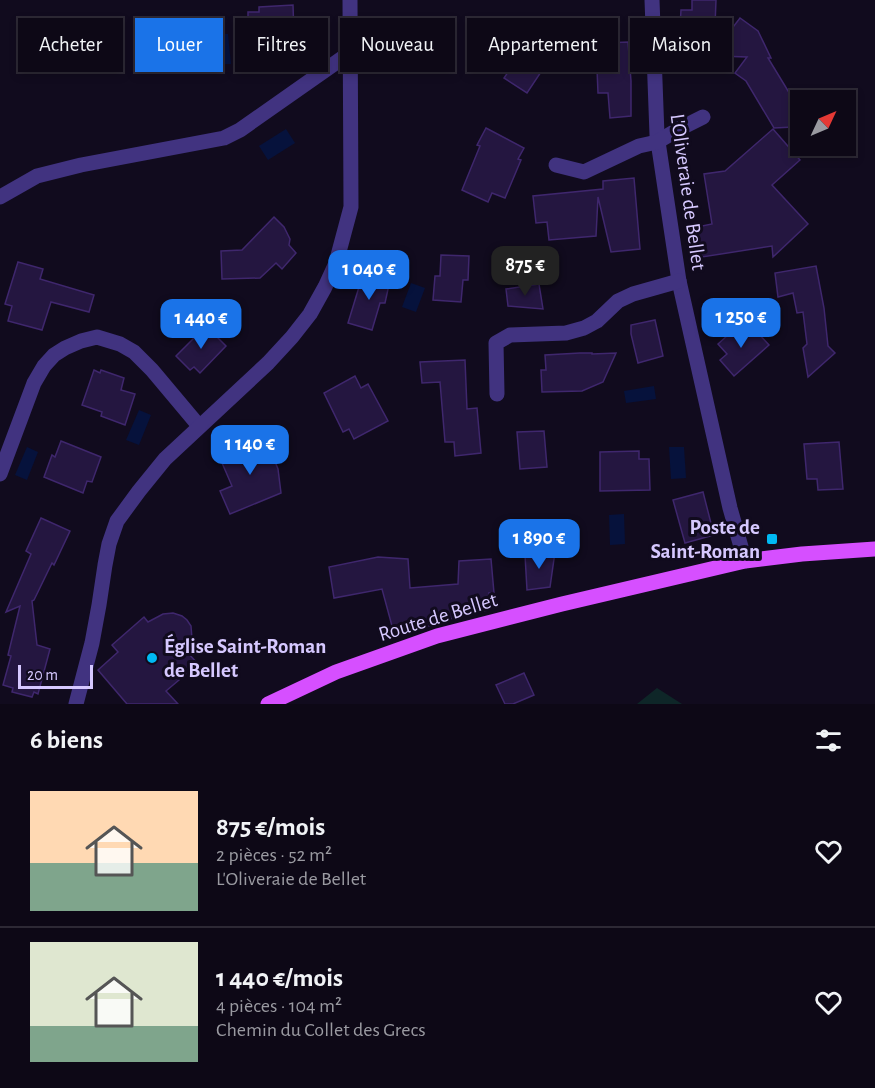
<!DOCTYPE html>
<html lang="fr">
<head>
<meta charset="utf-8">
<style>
	:root { --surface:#0d0816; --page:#1b1623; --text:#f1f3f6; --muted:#9a9aa1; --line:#2d2935; --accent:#1a73e8 }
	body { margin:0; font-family:"Alegreya Sans",sans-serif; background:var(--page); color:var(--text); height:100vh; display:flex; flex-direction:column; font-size:22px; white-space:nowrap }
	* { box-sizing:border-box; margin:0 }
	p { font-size:20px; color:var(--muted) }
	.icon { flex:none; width:33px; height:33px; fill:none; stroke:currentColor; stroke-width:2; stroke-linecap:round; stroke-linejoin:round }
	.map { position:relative; height:704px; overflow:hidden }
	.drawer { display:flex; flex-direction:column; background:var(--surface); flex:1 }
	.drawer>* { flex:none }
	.banner { position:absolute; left:18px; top:18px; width:840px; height:54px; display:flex; gap:12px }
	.needle { width:39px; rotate:46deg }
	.buttons { position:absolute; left:790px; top:90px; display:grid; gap:12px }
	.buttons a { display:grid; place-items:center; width:66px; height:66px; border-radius:0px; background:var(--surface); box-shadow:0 3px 9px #0003,0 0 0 2px var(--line); font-size:30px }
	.scale { position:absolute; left:18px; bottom:15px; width:75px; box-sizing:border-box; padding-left:6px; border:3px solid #d6c8ff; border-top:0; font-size:16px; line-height:21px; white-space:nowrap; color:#d6c8ff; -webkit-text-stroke:4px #110b1e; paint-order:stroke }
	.price { position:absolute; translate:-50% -51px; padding:0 14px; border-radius:12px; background:var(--accent); color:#fff; font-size:20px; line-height:39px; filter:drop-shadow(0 2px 3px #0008) }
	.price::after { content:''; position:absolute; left:50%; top:36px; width:18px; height:14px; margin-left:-9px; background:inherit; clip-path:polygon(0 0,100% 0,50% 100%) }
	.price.active { background:#222; color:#fff }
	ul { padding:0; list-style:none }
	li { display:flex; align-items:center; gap:18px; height:150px; padding:0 30px }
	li+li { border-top:2px solid var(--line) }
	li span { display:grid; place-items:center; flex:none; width:168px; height:120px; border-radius:0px; color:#555 }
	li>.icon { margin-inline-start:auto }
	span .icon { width:72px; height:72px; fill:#fffc; stroke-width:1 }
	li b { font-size:26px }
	h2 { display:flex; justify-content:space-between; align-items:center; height:72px; padding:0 30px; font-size:26px }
	.pill { padding:0 21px; border-radius:0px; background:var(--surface); box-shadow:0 3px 9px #0003,0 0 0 2px var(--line); font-size:21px; line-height:54px }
	.pill.active { background:var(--accent); color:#fff }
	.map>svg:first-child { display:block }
</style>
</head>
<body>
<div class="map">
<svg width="875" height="704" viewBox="0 0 875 704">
	<rect width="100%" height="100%" fill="#110b1e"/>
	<path fill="#0e2628" d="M657,688L682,704H637Z"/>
	<g fill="#06123c">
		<path d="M221,34H228L231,64H213L211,46Z"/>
		<path d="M286,129L295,143L268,160L259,146Z"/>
		<path d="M411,283L425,288L416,312L402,307Z"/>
		<path d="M654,386L656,399L626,403L624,391Z"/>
		<path d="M139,410L151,415L139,445L126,440Z"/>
		<path d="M27,447L38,452L27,480L15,475Z"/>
		<path d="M669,447H684L686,478L671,479Z"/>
		<path d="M624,514L625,544L610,545L609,515Z"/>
	</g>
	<g fill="#241640" stroke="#3f276d" stroke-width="1.5">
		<path d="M692,0H716L714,52L740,18L758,31L771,58H768L793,99V127L774,128L746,81L735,73L747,57L689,55V44H679L681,10H692Z"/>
		<path d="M293,5L294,34L273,36V51L245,54V51L243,52L242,28H248V12H259V7Z"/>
		<path d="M628,42L631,81V116L610,118L608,93H598L597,69H607L605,43Z"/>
		<path d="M524,49L526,50L527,49L547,63L527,93L504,78Z"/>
		<path d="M486,128L524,148L518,159L521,160L505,198L492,193L488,202L462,190L480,146L477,145Z"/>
		<path d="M773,129L800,160L772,185L808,224L773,257L772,246L702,257L697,227L712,224L704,174L725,171Z"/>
		<path d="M634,178L640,249L611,252L598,197L596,236L549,240L547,222L536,223L533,196L603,189V181Z"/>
		<path d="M274,217L284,227L290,239L289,245L296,253L282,269L276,263L260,278L222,279L221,251L242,250Z"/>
		<path d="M441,255L469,256L468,280H463L461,302L433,300L435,276H440Z"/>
		<path d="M18,262L43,269L40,279L94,295L89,312L51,302L42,330L8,321L12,306L5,304Z"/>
		<path d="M816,266L824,308L828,346L835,353L808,377L803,348L807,344L803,312L797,313L793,293L778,297L775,273Z"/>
		<path d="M363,274L390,280L385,303H380L372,330L348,323Z"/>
		<path d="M539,284L543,309L508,306L506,289Z"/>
		<path d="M655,320L663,356L638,363L631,334V325Z"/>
		<path d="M206,326L226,346L200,373L194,367L190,370L176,356Z"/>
		<path d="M738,326L746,335L749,332H757L769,345L734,376L720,360L727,354L718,344Z"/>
		<path d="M580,353H592V354L616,353L603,382L582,391L542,392L541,370H546L545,355Z"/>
		<path d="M465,360L467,409L477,408L481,453L455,456L454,442H445L440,382L422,383L420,362Z"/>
		<path d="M94,370L100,373L101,370L124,378L121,390L135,394L125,425L101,416L102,412L82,405Z"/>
		<path d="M355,376L361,388L368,384L388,421L354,439L349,429L343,432L324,393Z"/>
		<path d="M544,431L547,467L520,469L517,432Z"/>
		<path d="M265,437L278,469L281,493L230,514L220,491L232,486L219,456Z"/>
		<path d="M61,441L101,457L92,482L87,481L83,493L44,477L52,455L55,457Z"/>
		<path d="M839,442L843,489L818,490L817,479H807L804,444Z"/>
		<path d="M639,451V459H649L650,490L600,491V452Z"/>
		<path d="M703,492L714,535L685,543L673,500Z"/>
		<path d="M41,518L70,531L54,565L52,563L34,600L32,601L37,645L50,649L38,694L34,692L32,697L12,692L13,688L3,685L11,656L8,655L20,606L6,612L31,554L26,551Z"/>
		<path d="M555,552L550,587L527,590L525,555Z"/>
		<path d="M378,557L408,559L410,588L458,584L459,561L491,559L494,593H489V610L450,619L395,637L382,589L334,598L329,567Z"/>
		<path d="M173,613L182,616L187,620L191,626L192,639L188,653L198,664L166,691L178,704H127L98,670L118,652L112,645L144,617L148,622L163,614Z"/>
		<path d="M524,673L534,695L513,704H505L496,685Z"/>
	</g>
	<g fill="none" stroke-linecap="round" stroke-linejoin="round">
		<g stroke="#413380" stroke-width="15">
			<path d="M652,0L657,135L679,281L730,508L745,561"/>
			<path d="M556,165L584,172L639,146L657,142L679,129L703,117"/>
			<path d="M0,197L37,176L81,165L224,138L240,130L351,52"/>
			<path d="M497,394L496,343L510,335L566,333L584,328L597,321L618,301L633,294L679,281"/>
			<path d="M0,474L34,383L44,366L54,355L65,348L81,341L97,337L120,344L134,352L152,370L199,426"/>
			<path d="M76,704L92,643L99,605L105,565L109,544L117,521L139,491L165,459L268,363L292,337L310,314L325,287L336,263L351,207L350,0"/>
		</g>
		<path stroke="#d64fff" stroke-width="15" d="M268,704L336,672L437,636L562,604L745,561L802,554L875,549"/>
	</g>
	<g fill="#00b9f3" stroke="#110b1e" stroke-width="2">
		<rect x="766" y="533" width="12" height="12" rx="3"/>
		<circle cx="152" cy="658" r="6"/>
	</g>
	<g text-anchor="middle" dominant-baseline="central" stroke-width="6" stroke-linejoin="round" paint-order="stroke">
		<g font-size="21" fill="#d6c8ff" stroke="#110b1e">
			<text transform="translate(688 192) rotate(82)">L'Oliveraie de Bellet</text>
			<text transform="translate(438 617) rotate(-17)">Route de Bellet</text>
		</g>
		<g font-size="21" font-weight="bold" fill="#d6c8ff" stroke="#110b1e" text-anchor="end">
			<text x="760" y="527">Poste de<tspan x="760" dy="24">Saint-Roman</tspan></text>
			<text x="164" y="646" text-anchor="start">Église Saint-Roman<tspan x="164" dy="24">de Bellet</tspan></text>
		</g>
	</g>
</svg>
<div class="buttons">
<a><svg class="needle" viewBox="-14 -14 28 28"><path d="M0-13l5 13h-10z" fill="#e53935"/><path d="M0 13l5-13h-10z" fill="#9a9aa1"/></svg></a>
</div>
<div class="scale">20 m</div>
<b class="price active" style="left:525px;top:297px">875 €</b>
<b class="price" style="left:369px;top:301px">1 040 €</b>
<b class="price" style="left:741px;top:349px">1 250 €</b>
<b class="price" style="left:201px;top:350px">1 440 €</b>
<b class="price" style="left:250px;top:476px">1 140 €</b>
<b class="price" style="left:539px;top:570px">1 890 €</b>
<div class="banner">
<a class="pill">Acheter</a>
<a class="pill active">Louer</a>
<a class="pill">Filtres</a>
<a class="pill">Nouveau</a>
<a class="pill">Appartement</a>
<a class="pill">Maison</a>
</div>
</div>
<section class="drawer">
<h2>6 biens<svg class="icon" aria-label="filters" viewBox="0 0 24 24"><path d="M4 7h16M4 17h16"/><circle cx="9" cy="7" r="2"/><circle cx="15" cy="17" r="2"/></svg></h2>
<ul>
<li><span style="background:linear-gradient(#ffd9b3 60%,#7fa58c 0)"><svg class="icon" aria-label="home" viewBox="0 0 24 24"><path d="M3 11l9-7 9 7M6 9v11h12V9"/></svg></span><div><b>875 €/mois</b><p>2 pièces · 52 m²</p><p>L'Oliveraie de Bellet</p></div><svg class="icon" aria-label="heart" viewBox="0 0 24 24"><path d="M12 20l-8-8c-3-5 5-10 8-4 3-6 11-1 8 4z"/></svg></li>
<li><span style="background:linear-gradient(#dfe7d0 70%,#7fa58c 0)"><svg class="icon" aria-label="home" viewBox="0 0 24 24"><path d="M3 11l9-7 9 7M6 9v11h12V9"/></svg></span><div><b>1 440 €/mois</b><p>4 pièces · 104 m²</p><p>Chemin du Collet des Grecs</p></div><svg class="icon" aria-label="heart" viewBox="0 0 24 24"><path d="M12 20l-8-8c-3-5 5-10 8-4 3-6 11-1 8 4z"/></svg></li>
</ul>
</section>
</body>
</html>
